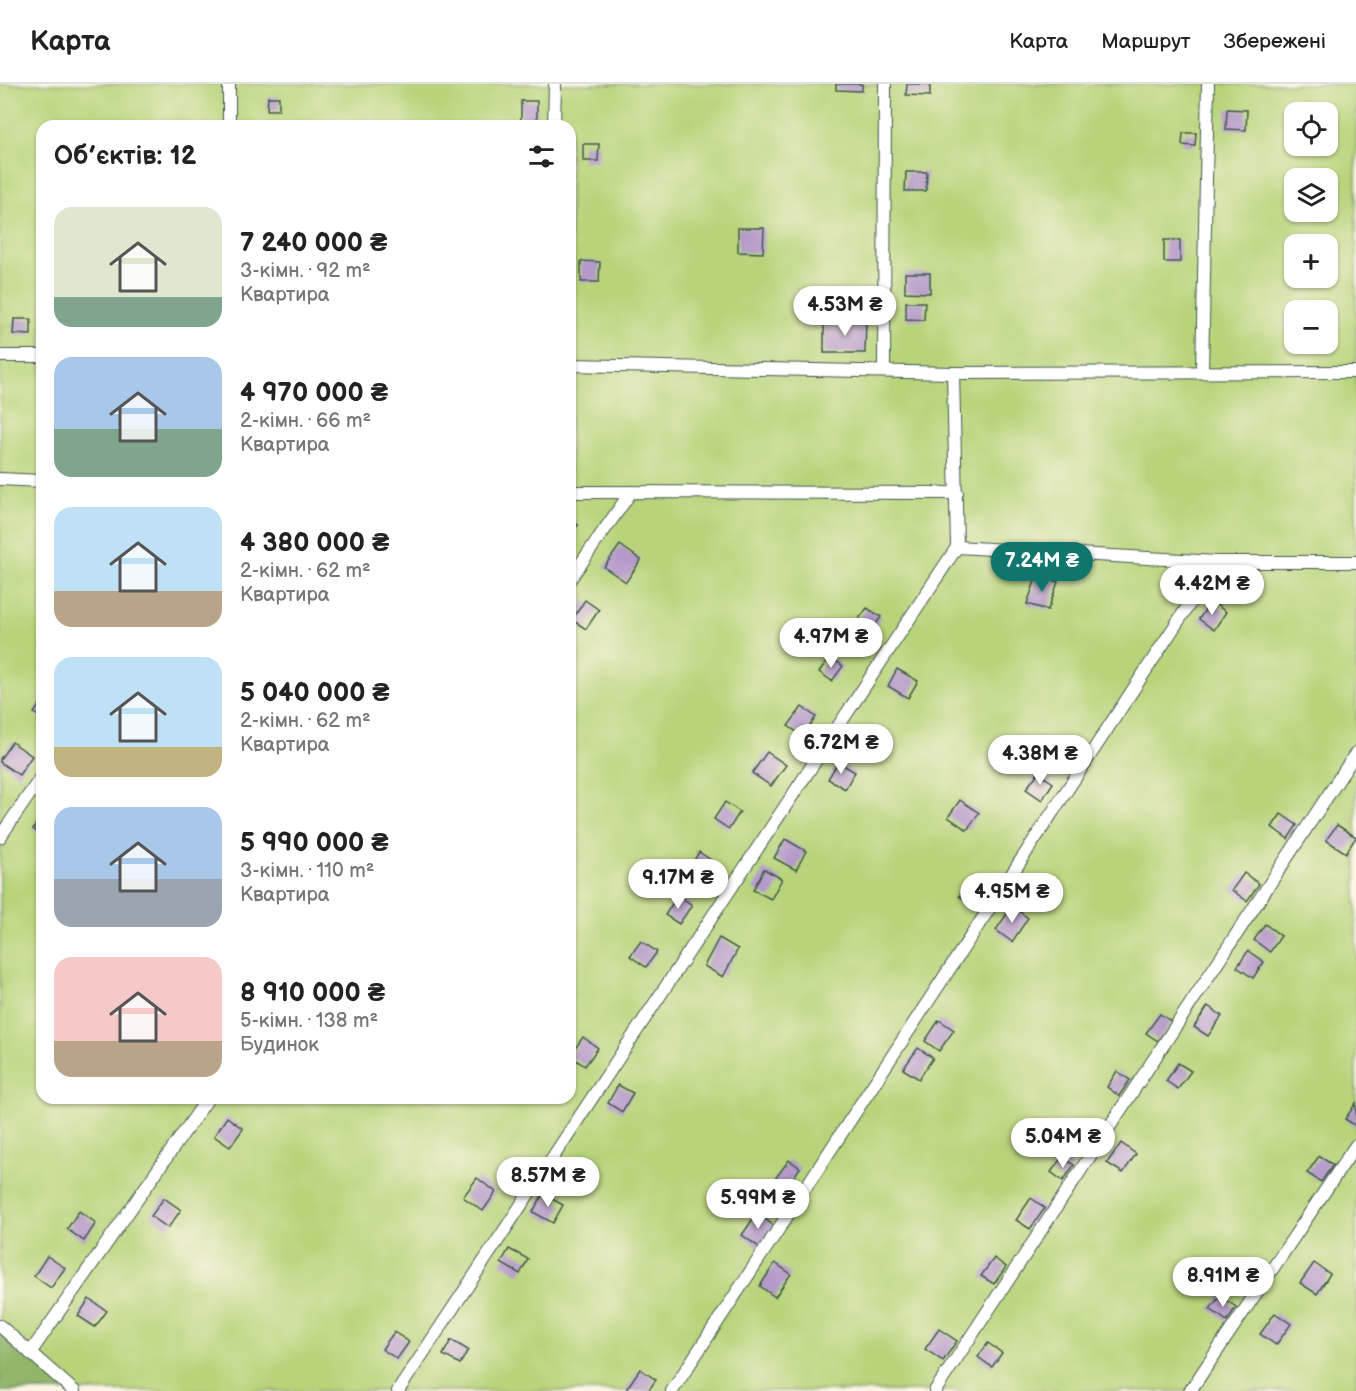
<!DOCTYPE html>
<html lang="uk">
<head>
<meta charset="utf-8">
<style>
	:root { --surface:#fff; --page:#f2f2f2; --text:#222; --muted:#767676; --line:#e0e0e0; --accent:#0f766e }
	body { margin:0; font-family:"Balsamiq Sans",sans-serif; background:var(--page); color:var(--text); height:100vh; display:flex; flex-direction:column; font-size:22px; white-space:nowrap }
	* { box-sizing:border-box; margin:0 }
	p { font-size:20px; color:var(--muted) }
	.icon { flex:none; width:33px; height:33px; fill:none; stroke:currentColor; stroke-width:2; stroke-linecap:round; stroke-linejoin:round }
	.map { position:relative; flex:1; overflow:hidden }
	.sheet { position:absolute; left:36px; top:36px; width:540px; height:984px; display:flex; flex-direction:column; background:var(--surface); border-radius:18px; box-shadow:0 2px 4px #0004 }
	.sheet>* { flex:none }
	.fabs { position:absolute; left:1284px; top:18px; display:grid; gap:12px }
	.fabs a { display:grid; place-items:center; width:54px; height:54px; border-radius:12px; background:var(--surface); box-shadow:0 2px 4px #0004; font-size:30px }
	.price { position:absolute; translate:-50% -51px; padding:0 14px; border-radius:21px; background:#fff; color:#222; font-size:20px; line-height:39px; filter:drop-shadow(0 2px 3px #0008) }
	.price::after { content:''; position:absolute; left:50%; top:36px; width:18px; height:14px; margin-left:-9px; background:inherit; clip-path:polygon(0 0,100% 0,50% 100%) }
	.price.current { background:var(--accent); color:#fff }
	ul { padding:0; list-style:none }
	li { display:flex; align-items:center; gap:18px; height:150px; padding:0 18px }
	li span { display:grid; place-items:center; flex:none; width:168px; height:120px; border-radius:18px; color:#555 }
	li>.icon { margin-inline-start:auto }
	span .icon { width:72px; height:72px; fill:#fffc; stroke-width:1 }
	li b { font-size:26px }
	h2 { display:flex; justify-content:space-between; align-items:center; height:72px; padding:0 18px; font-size:26px }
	header { display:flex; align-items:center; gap:36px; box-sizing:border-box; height:84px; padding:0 30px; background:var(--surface); border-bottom:2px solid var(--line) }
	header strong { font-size:28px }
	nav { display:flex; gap:33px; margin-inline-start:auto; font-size:21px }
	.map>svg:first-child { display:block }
</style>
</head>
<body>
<header>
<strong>Карта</strong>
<nav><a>Карта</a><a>Маршрут</a><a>Збережені</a></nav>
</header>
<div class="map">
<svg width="1356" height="1307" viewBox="0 0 1356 1307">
	<rect width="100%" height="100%" fill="#fcf5e5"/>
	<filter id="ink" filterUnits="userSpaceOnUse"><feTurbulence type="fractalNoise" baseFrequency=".0167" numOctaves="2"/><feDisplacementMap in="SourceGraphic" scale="12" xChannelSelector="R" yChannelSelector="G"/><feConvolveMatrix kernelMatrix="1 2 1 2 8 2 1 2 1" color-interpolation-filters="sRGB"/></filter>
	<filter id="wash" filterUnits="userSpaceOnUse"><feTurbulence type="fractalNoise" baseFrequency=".008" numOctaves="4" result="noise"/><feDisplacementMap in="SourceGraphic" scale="24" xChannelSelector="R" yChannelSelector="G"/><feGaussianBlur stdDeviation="1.35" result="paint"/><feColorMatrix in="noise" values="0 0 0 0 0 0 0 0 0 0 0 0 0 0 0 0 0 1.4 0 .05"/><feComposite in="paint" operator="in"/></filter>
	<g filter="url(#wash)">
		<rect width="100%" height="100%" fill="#f8e9d2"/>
		<path fill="#b7d47a" stroke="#6b8857" stroke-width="1.5" fill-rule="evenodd" d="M0,0H1356V1307H74L0,1242ZM1294,28H1328V62H1294ZM42,42H570V1014H42ZM1294,94H1328V128H1294ZM1294,160H1328V194H1294ZM1294,226H1328V260H1294Z"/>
		<path fill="#91b66a" stroke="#587a4f" stroke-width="1.5" d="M0,1242L74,1307H0Z"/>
		<g id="blocks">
			<g fill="#b499c9">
				<path d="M836,0H862V7L836,6Z"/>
				<path d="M907,0H930V12L906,11Z"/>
				<path d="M268,13H279V26H267Z"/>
				<path d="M521,17H537V39L521,38Z"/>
				<path d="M1227,25L1247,26L1246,46L1226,45Z"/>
				<path d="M1183,49H1196L1195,62L1182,61Z"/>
				<path d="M583,60H599L598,77H583Z"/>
				<path d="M906,88H927L926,107H905Z"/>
				<path d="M738,144H764L763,169L738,168Z"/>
				<rect x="1164" y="156" width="16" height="22"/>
				<path d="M581,177L600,178L599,198H581Z"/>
				<path d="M905,189H930V209L905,208Z"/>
				<path d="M906,218H925L924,236L906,235Z"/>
				<path d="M14,235H31V251L13,250Z"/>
				<path d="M824,236L866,237L865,269H824Z"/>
				<path d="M570,435L578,441L570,452Z"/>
				<path d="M620,461L641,476L626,498L604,483Z"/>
				<path d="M1037,491L1058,498L1048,526L1027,520Z"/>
				<path d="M585,516L599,526L586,545L572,536Z"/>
				<path d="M1211,517L1226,528L1214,546L1199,535Z"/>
				<path d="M867,524L881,533L869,550L855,540Z"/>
				<path d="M830,573L843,582L832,597L819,588Z"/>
				<path d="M897,585L918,597L908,614L888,602Z"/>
				<path d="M42,617V634L34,629Z"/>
				<path d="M802,623L816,633L803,652L788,642Z"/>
				<path d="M12,658L32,672L19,691L0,678V675Z"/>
				<path d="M767,668L786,681L771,702L752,689Z"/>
				<path d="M838,678L855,688L845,705L828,695Z"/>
				<path d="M1038,689L1053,699L1042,716L1026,705Z"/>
				<path d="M960,716L979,729L967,746L948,733Z"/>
				<path d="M725,718L740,728L729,745L714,735Z"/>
				<path d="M1281,730L1297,741L1288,755L1272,743Z"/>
				<path d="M42,731V751L33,745Z"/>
				<path d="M1337,741L1356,753L1346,769L1326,756Z"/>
				<path d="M785,755L806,767L796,786L774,774Z"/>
				<path d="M699,768L714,778L703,794L689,785Z"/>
				<path d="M764,785L782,795L771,815L753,806Z"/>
				<path d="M1244,789L1259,800L1247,817L1232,806Z"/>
				<path d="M972,793L987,803L974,823L959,812Z"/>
				<path d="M678,811L692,821L679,840L665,831Z"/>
				<path d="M1012,822L1028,834L1012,858L996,846Z"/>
				<path d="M1265,840L1281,852L1270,868L1254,856Z"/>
				<path d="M719,854L738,865L723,893L704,882Z"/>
				<path d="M641,857L657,868L646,883L630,872Z"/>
				<path d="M1248,867L1264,878L1253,894L1237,883Z"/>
				<path d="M1208,922L1222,932L1208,952L1194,943Z"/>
				<path d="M1160,930L1172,938L1158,957L1146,949Z"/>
				<path d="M939,936L954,946L939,967L925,957Z"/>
				<path d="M583,953L598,964L585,982L570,972Z"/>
				<path d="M918,964L933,974L919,995L903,985Z"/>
				<path d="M1178,979L1191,987L1178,1005L1166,997Z"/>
				<path d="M1117,987L1130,996L1119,1012L1107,1003Z"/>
				<path d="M618,1001L633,1009L622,1028L608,1019Z"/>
				<path d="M1356,1019V1042L1345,1035Z"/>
				<path d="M227,1033L243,1045L230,1063L214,1052Z"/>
				<path d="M1121,1059L1136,1070L1123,1089L1107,1079Z"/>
				<path d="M1319,1072L1333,1081L1321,1098L1307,1089Z"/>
				<path d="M1062,1073L1074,1081L1063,1097L1051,1088Z"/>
				<path d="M789,1076L800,1084L784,1107L772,1099Z"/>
				<path d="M477,1094L496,1108L483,1127L463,1113Z"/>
				<path d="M543,1110L563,1121L553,1139L533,1128Z"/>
				<path d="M164,1114L181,1126L168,1144L151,1132Z"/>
				<path d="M1031,1114L1045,1124L1030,1145L1016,1136Z"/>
				<path d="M79,1127L96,1139L84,1157L67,1145Z"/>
				<path d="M757,1129L774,1142L759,1163L742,1151Z"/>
				<path d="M509,1165L528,1175L520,1190L501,1179Z"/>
				<path d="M47,1172L65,1184L51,1204L34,1192Z"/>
				<path d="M994,1174L1006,1183L994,1200L981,1192Z"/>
				<path d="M775,1179L791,1190L775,1213L760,1202Z"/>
				<path d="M1314,1179L1330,1190L1317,1210L1300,1199Z"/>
				<path d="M1220,1212L1236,1223L1227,1237L1210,1225Z"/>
				<path d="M89,1215L107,1227L95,1243L78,1232Z"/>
				<path d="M1275,1229L1291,1240L1276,1261L1260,1250Z"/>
				<path d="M939,1245L957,1257L943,1277L925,1265Z"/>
				<path d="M394,1248L409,1258L397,1275L382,1265Z"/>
				<path d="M451,1256L468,1266L460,1280L443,1271Z"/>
				<path d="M988,1259L1002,1269L992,1283L978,1273Z"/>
				<path d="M640,1285L656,1296L648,1307H625Z"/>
			</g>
		</g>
	</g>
	<g filter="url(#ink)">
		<use href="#blocks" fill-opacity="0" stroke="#40574c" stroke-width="1.5"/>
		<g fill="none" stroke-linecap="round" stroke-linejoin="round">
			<g stroke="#40574c" stroke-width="14">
				<g id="service">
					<path d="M229,42V0"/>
					<path d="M554,42L555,0"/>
					<path d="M0,272H42"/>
					<path d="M570,281L953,289L1356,288"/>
					<path d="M884,287L885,0"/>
					<path d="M1202,287L1208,0"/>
					<path d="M0,395L42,397"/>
					<path d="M570,408L957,409"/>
					<path d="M957,463L1217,478H1356"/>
					<path d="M570,495L631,408"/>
					<path d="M0,753L42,692"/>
					<path d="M0,1242L74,1307"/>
					<path d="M30,1269L208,1014"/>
					<path d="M398,1307L957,463L953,289"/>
					<path d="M672,1307L1217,478"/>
					<path d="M935,1307L1356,669"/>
					<path d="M1190,1307L1356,1061"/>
				</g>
			</g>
			<use href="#service" stroke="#fff" stroke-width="12"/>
		</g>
	</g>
</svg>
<div class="fabs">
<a><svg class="icon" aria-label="locate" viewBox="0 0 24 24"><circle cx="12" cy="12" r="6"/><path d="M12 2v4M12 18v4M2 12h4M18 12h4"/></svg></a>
<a><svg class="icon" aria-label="layers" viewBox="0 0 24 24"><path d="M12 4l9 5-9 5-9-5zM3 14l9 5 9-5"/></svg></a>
<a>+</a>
<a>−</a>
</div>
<b class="price" style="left:845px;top:253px">4.53M ₴</b>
<b class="price current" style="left:1042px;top:509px">7.24M ₴</b>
<b class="price" style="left:1212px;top:532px">4.42M ₴</b>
<b class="price" style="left:831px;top:585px">4.97M ₴</b>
<b class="price" style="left:841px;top:691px">6.72M ₴</b>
<b class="price" style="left:1040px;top:702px">4.38M ₴</b>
<b class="price" style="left:678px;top:826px">9.17M ₴</b>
<b class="price" style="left:1012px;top:840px">4.95M ₴</b>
<b class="price" style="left:1063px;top:1085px">5.04M ₴</b>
<b class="price" style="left:548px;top:1124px">8.57M ₴</b>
<b class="price" style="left:758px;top:1146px">5.99M ₴</b>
<b class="price" style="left:1223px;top:1224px">8.91M ₴</b>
<section class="sheet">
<h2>Об’єктів: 12<svg class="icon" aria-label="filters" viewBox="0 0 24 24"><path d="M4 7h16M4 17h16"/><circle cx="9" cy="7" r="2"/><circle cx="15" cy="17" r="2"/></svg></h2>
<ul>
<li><span style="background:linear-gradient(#dfe7d0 75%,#7fa58c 0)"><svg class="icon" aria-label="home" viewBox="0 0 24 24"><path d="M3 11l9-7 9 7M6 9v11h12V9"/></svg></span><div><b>7 240 000 ₴</b><p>3-кімн. · 92 m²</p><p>Квартира</p></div></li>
<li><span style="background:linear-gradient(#a9c7e8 60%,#7fa58c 0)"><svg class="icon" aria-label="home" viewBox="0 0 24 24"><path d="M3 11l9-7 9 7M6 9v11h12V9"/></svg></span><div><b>4 970 000 ₴</b><p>2-кімн. · 66 m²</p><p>Квартира</p></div></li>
<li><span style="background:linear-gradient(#bfe0f5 70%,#b9a48a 0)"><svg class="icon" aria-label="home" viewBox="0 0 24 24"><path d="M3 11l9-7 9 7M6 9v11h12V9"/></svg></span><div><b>4 380 000 ₴</b><p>2-кімн. · 62 m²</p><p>Квартира</p></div></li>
<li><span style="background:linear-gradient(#bfe0f5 75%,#c2b280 0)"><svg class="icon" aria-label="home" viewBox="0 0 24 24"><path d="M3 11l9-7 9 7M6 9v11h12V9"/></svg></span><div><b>5 040 000 ₴</b><p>2-кімн. · 62 m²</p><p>Квартира</p></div></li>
<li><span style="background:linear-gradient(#a9c7e8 60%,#9aa5b1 0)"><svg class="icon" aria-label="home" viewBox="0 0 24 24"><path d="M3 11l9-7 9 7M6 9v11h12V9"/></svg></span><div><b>5 990 000 ₴</b><p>3-кімн. · 110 m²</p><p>Квартира</p></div></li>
<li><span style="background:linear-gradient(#f6c9c9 70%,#b9a48a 0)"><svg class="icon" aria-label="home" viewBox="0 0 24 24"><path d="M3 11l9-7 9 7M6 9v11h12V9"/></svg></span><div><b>8 910 000 ₴</b><p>5-кімн. · 138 m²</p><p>Будинок</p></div></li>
</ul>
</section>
</div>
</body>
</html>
